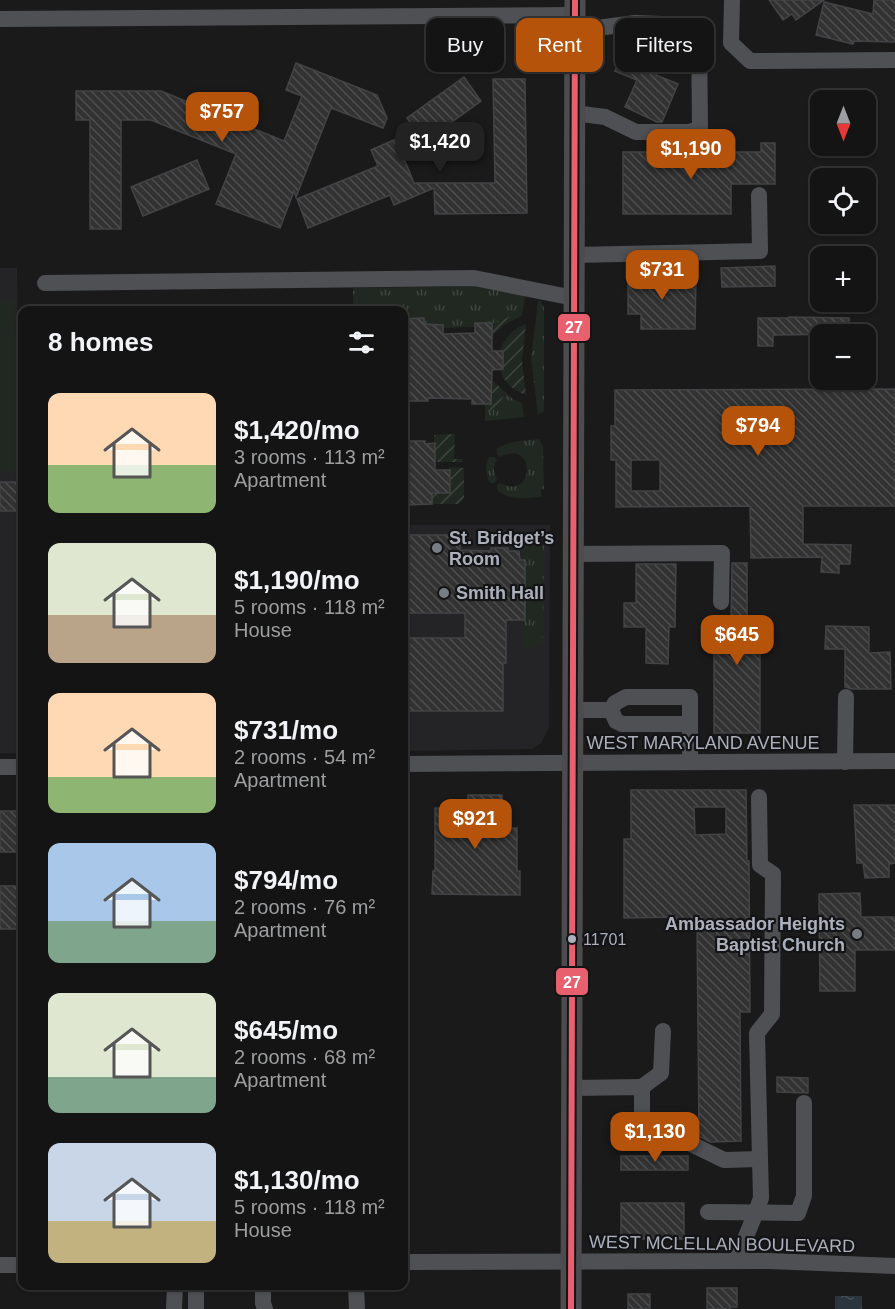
<!DOCTYPE html>
<html lang="en">
<head>
<meta charset="utf-8">
<style>
	:root { --surface:#141414; --page:#212122; --text:#f1f3f6; --muted:#9d9ea0; --line:#333334; --accent:#b45309 }
	body { margin:0; font-family:Arial,sans-serif; background:var(--page); color:var(--text); height:100vh; display:flex; flex-direction:column; font-size:22px; white-space:nowrap }
	* { box-sizing:border-box; margin:0 }
	p { font-size:20px; color:var(--muted) }
	.icon { flex:none; width:33px; height:33px; fill:none; stroke:currentColor; stroke-width:2; stroke-linecap:round; stroke-linejoin:round }
	.map { position:relative; flex:1; overflow:hidden }
	.sheet { position:absolute; left:18px; top:306px; width:390px; height:984px; display:flex; flex-direction:column; background:var(--surface); border-radius:12px; box-shadow:0 2px 4px #0004,0 0 0 2px var(--line) }
	.sheet>* { flex:none }
	.hud { position:absolute; left:426px; top:18px; width:378px; height:54px; display:flex; gap:12px }
	.needle { width:39px; rotate:180deg }
	.controls { position:absolute; left:810px; top:90px; display:grid; gap:12px }
	.controls a { display:grid; place-items:center; width:66px; height:66px; border-radius:12px; background:var(--surface); box-shadow:0 2px 4px #0004,0 0 0 2px var(--line); font-size:30px }
	.price { position:absolute; translate:-50% -51px; padding:0 14px; border-radius:12px; background:var(--accent); color:#fff; font-size:20px; line-height:39px; filter:drop-shadow(0 2px 3px #0008) }
	.price::after { content:''; position:absolute; left:50%; top:36px; width:18px; height:14px; margin-left:-9px; background:inherit; clip-path:polygon(0 0,100% 0,50% 100%) }
	.price.on { background:#222; color:#fff }
	ul { padding:0; list-style:none }
	li { display:flex; align-items:center; gap:18px; height:150px; padding:0 30px }
	li span { display:grid; place-items:center; flex:none; width:168px; height:120px; border-radius:12px; color:#555 }
	li>.icon { margin-inline-start:auto }
	span .icon { width:72px; height:72px; fill:#fffc; stroke-width:1 }
	li b { font-size:26px }
	h2 { display:flex; justify-content:space-between; align-items:center; height:72px; padding:0 30px; font-size:26px }
	.tag { padding:0 21px; border-radius:12px; background:var(--surface); box-shadow:0 2px 4px #0004,0 0 0 2px var(--line); font-size:21px; line-height:54px }
	.tag.on { background:var(--accent); color:#fff }
	.map>svg:first-child { display:block }
</style>
</head>
<body>
<div class="map">
<svg width="895" height="1309" viewBox="0 0 895 1309">
	<defs>
		<pattern id="grass-tufts" width="24" height="20" patternUnits="userSpaceOnUse" patternTransform="scale(1.5)"><rect width="24" height="20" fill="#202821"/><path d="M3 7l-1-3M5 7V3M7 7l1-3M15 17l-1-3M17 17v-4M19 17l1-3" fill="none" stroke="#3e453f"/></pattern>
		<pattern id="garden-furrows" width="10" height="10" patternUnits="userSpaceOnUse" patternTransform="scale(1.5)"><rect width="10" height="10" fill="#202821"/><path d="M-1 1l2-2M0 10L10 0M9 11l2-2" fill="none" stroke="#3e453f"/></pattern>
		<pattern id="water-ripples" width="26" height="14" patternUnits="userSpaceOnUse" patternTransform="scale(1.5)"><rect width="26" height="14" fill="#2c353d"/><path d="M2 4q2-2 4 0t4 0M15 11q2-2 4 0t4 0" fill="none" stroke="#485057"/></pattern>
		<pattern id="building-back-hatch" width="6" height="6" patternUnits="userSpaceOnUse" patternTransform="scale(1.5)"><rect width="6" height="6" fill="#323232"/><path d="M-1 5l2 2M0 0l6 6M5-1l2 2" fill="none" stroke="#4d4d4e"/></pattern>
	</defs>
	<rect width="100%" height="100%" fill="#1a1a1a"/>
	<g fill="#242427">
		<path d="M0,268H17L18,324L22,325V753H0Z"/>
		<path d="M404,525H550L549,727L541,743L533,749L404,751Z"/>
	</g>
	<g fill="url(#grass-tufts)">
		<path d="M479,286L525,296L523,310L496,323H475V327L443,328L424,324L423,318L404,319V310H394V306L353,307V288Z"/>
		<path d="M540,300L544,308V411L538,415L531,359L538,301Z"/>
		<path d="M503,390L514,400L522,403L524,417L485,421V412C498,410 503,403 503,390Z"/>
		<path d="M540,439V442L543,445L544,489L541,490V497C525,498 510,501 497,490V485L500,483C535,502 537,438 500,457L497,454V449C510,440 525,441 540,439Z"/>
		<path d="M489,457H494L497,460C492,467 494,473 497,480L494,483H490C485,474 485,466 489,457Z"/>
		<path d="M524,545H544L543,644L536,647L523,649V620L525,619Z"/>
	</g>
	<g fill="url(#garden-furrows)">
		<path d="M523,310L522,316L505,324L492,336V323H496Z"/>
		<path d="M526,324L522,360L526,395C490,384 490,337 526,324Z"/>
		<path d="M492,381H493L503,390C503,403 499,410 485,412V404L491,403Z"/>
		<path d="M455,434L454,459H463L462,462H435L434,435Z"/>
		<path d="M449,467L464,468V498L459,504H432V493H450Z"/>
	</g>
	<path fill="#202821" d="M0,301H14V333H21V471H0Z"/>
	<rect fill="url(#water-ripples)" x="835" y="1296" width="27" height="13"/>
	<g fill="url(#building-back-hatch)" stroke="#424346" stroke-width="1.5" fill-rule="evenodd">
		<path d="M769,0H824L796,20L792,14L783,20Z"/>
		<path d="M874,0H895V42L854,41L853,44L816,35L824,2L873,14Z"/>
		<path d="M631,34H635L668,48L656,75L678,84L662,122H657L625,107L637,80L615,71Z"/>
		<path d="M296,63L377,95L387,118L383,128L331,108L296,197L294,191L280,228L216,204L236,154L151,120H121V229H90V120H76V91H161L284,141L302,96L286,90Z"/>
		<path d="M464,77L481,101L424,142L407,118Z"/>
		<path d="M493,79H525L527,213L435,214L434,188L394,205L390,195L308,228L297,199L378,166L371,150L396,139L414,183H495Z"/>
		<path d="M761,143H775V184H731V214H623V152H761Z"/>
		<path d="M197,160L209,189L143,216L131,187Z"/>
		<path d="M775,266V286L722,287L721,268Z"/>
		<path d="M628,273H677V279H696L695,329H641V314H628Z"/>
		<path d="M789,317L849,318V334L773,335V346H758V318H789Z"/>
		<path d="M424,318V324L443,325V334L475,333V323H492V351H503V369L492,370L491,404H472V399L428,398V401H404V319Z"/>
		<path d="M895,389V506H803V544L851,545L850,564H839V573L821,572L822,557L751,558L750,506L616,507V460H611V426H615V390ZM631,460H660V491H631Z"/>
		<path d="M406,441H425V444L435,443V470H450V493H432V504L407,505V492H404V472H406Z"/>
		<rect x="0" y="482" width="22" height="29"/>
		<path d="M404,535H460V550L491,551V548H508V551H519L520,560H525V620H506V663H503V711H404V682H407V638H465V613H404Z"/>
		<path d="M732,563H747V627H760V733H714V627H731Z"/>
		<path d="M636,564H676L675,627H669L668,664L646,663V627H624V603H636Z"/>
		<path d="M826,626L869,627V653L890,652L891,689H852L845,687V649H825Z"/>
		<path d="M631,790H746L747,861H749L750,1012H740L741,1141L710,1142L699,1136L697,922H677V917L624,918V839H631ZM694,807H726V834L695,835Z"/>
		<path d="M468,795H502V828H517V871H520V895L432,894L433,871H435V808H468Z"/>
		<path d="M854,805H895V863L889,864V877L865,878L863,863H857Z"/>
		<rect x="0" y="811" width="22" height="41"/>
		<rect x="0" y="886" width="22" height="43"/>
		<path d="M860,893L861,917H895V950H855V991H820L819,894Z"/>
		<path d="M777,1077L808,1078V1093L777,1092Z"/>
		<rect x="621" y="1156" width="67" height="14"/>
		<rect x="621" y="1203" width="63" height="36"/>
		<path d="M707,1288H737V1307H730V1309H707Z"/>
		<rect x="628" y="1294" width="22" height="15"/>
	</g>
	<g fill="none" stroke-linecap="round" stroke-linejoin="round">
		<g stroke="#4e5053" stroke-width="16">
			<path d="M732,0L731,43L750,61L895,60"/>
			<path d="M0,19L575,15"/>
			<path d="M574,113L605,117L636,132H690L700,128L699,32L692,25L635,23L575,31"/>
			<path d="M574,255L760,251L759,195"/>
			<path d="M45,283L474,278L574,298"/>
			<path d="M574,554L722,553L721,602"/>
			<path d="M573,710H611"/>
			<path d="M611,710L615,703L626,697H690V762"/>
			<path d="M611,710L616,721L622,724H690"/>
			<path d="M845,762L846,697"/>
			<path d="M404,764L895,761"/>
			<path d="M0,767H22"/>
			<path d="M759,797L760,865L773,874L772,1014L757,1033L760,1159"/>
			<path d="M642,1087L661,1073L663,1031"/>
			<path d="M571,1088L642,1087V1120L724,1160L760,1159L761,1198L756,1212L736,1261"/>
			<path d="M708,1212L798,1213L804,1196V1103"/>
			<path d="M404,1262L769,1261L895,1266"/>
			<path d="M0,1265H22"/>
			<path d="M196,1286V1309"/>
			<path d="M263,1286V1303L265,1309"/>
			<path d="M356,1286L357,1309"/>
			<path d="M174,1309L175,1286"/>
		</g>
		<path stroke="#4c4c4f" stroke-width="21" d="M571,1309L575,0"/>
		<g stroke="#141417" stroke-width="10">
			<path id="bus-1" d="M571,1309L575,0"/>
		</g>
		<use href="#bus-1" stroke="#e85f6d" stroke-width="6"/>
	</g>
	<g fill="#787c83" stroke="#141417" stroke-width="2">
		<circle cx="437" cy="548" r="6"/>
		<circle cx="444" cy="593" r="6"/>
		<circle cx="857" cy="934" r="6"/>
	</g>
	<circle fill="#abb0bb" stroke="#141417" stroke-width="2" cx="572" cy="939" r="5"/>
	<g text-anchor="middle" dominant-baseline="central" stroke-width="4.5" stroke-linejoin="round" paint-order="stroke">
		<g font-size="16" fill="#abb0bb" stroke="#141417" text-anchor="start">
			<text x="583" y="939">11701</text>
		</g>
		<g font-size="18" font-weight="bold" fill="#abb0bb" stroke="#141417" text-anchor="start">
			<text x="449" y="538">St. Bridget’s<tspan x="449" dy="21">Room</tspan></text>
			<text x="456" y="593">Smith Hall</text>
			<text x="845" y="924" text-anchor="end">Ambassador Heights<tspan x="845" dy="21">Baptist Church</tspan></text>
		</g>
		<g font-size="18" fill="#abb0bb" stroke="#141417">
			<text x="703" y="743">WEST MARYLAND AVENUE</text>
			<text transform="translate(722 1244) rotate(1)">WEST MCLELLAN BOULEVARD</text>
		</g>
	</g>
	<g stroke="#141417" stroke-width="2">
		<rect x="557" y="313" width="34" height="29" rx="6" fill="#e85f6d"/>
		<rect x="555" y="967" width="34" height="29" rx="6" fill="#e85f6d"/>
	</g>
	<g font-size="16" text-anchor="middle" font-weight="bold" fill="#fff">
		<text x="574" y="333">27</text>
		<text x="572" y="988">27</text>
	</g>
</svg>
<div class="controls">
<a><svg class="needle" viewBox="-14 -14 28 28"><path d="M0-13l5 13h-10z" fill="#e53935"/><path d="M0 13l5-13h-10z" fill="#9d9ea0"/></svg></a>
<a><svg class="icon" aria-label="locate" viewBox="0 0 24 24"><circle cx="12" cy="12" r="6"/><path d="M12 2v4M12 18v4M2 12h4M18 12h4"/></svg></a>
<a>+</a>
<a>−</a>
</div>
<b class="price" style="left:222px;top:143px">$757</b>
<b class="price on" style="left:440px;top:173px">$1,420</b>
<b class="price" style="left:691px;top:180px">$1,190</b>
<b class="price" style="left:662px;top:301px">$731</b>
<b class="price" style="left:758px;top:457px">$794</b>
<b class="price" style="left:737px;top:666px">$645</b>
<b class="price" style="left:475px;top:850px">$921</b>
<b class="price" style="left:655px;top:1163px">$1,130</b>
<div class="hud">
<a class="tag">Buy</a>
<a class="tag on">Rent</a>
<a class="tag">Filters</a>
</div>
<section class="sheet">
<h2>8 homes<svg class="icon" aria-label="filters" viewBox="0 0 24 24"><path d="M4 7h16M4 17h16"/><circle cx="9" cy="7" r="2"/><circle cx="15" cy="17" r="2"/></svg></h2>
<ul>
<li><span style="background:linear-gradient(#ffd9b3 60%,#8fb573 0)"><svg class="icon" aria-label="home" viewBox="0 0 24 24"><path d="M3 11l9-7 9 7M6 9v11h12V9"/></svg></span><div><b>$1,420/mo</b><p>3 rooms · 113 m²</p><p>Apartment</p></div></li>
<li><span style="background:linear-gradient(#dfe7d0 60%,#b9a48a 0)"><svg class="icon" aria-label="home" viewBox="0 0 24 24"><path d="M3 11l9-7 9 7M6 9v11h12V9"/></svg></span><div><b>$1,190/mo</b><p>5 rooms · 118 m²</p><p>House</p></div></li>
<li><span style="background:linear-gradient(#ffd9b3 70%,#8fb573 0)"><svg class="icon" aria-label="home" viewBox="0 0 24 24"><path d="M3 11l9-7 9 7M6 9v11h12V9"/></svg></span><div><b>$731/mo</b><p>2 rooms · 54 m²</p><p>Apartment</p></div></li>
<li><span style="background:linear-gradient(#a9c7e8 65%,#7fa58c 0)"><svg class="icon" aria-label="home" viewBox="0 0 24 24"><path d="M3 11l9-7 9 7M6 9v11h12V9"/></svg></span><div><b>$794/mo</b><p>2 rooms · 76 m²</p><p>Apartment</p></div></li>
<li><span style="background:linear-gradient(#dfe7d0 70%,#7fa58c 0)"><svg class="icon" aria-label="home" viewBox="0 0 24 24"><path d="M3 11l9-7 9 7M6 9v11h12V9"/></svg></span><div><b>$645/mo</b><p>2 rooms · 68 m²</p><p>Apartment</p></div></li>
<li><span style="background:linear-gradient(#c9d6e8 65%,#c2b280 0)"><svg class="icon" aria-label="home" viewBox="0 0 24 24"><path d="M3 11l9-7 9 7M6 9v11h12V9"/></svg></span><div><b>$1,130/mo</b><p>5 rooms · 118 m²</p><p>House</p></div></li>
</ul>
</section>
</div>
</body>
</html>
